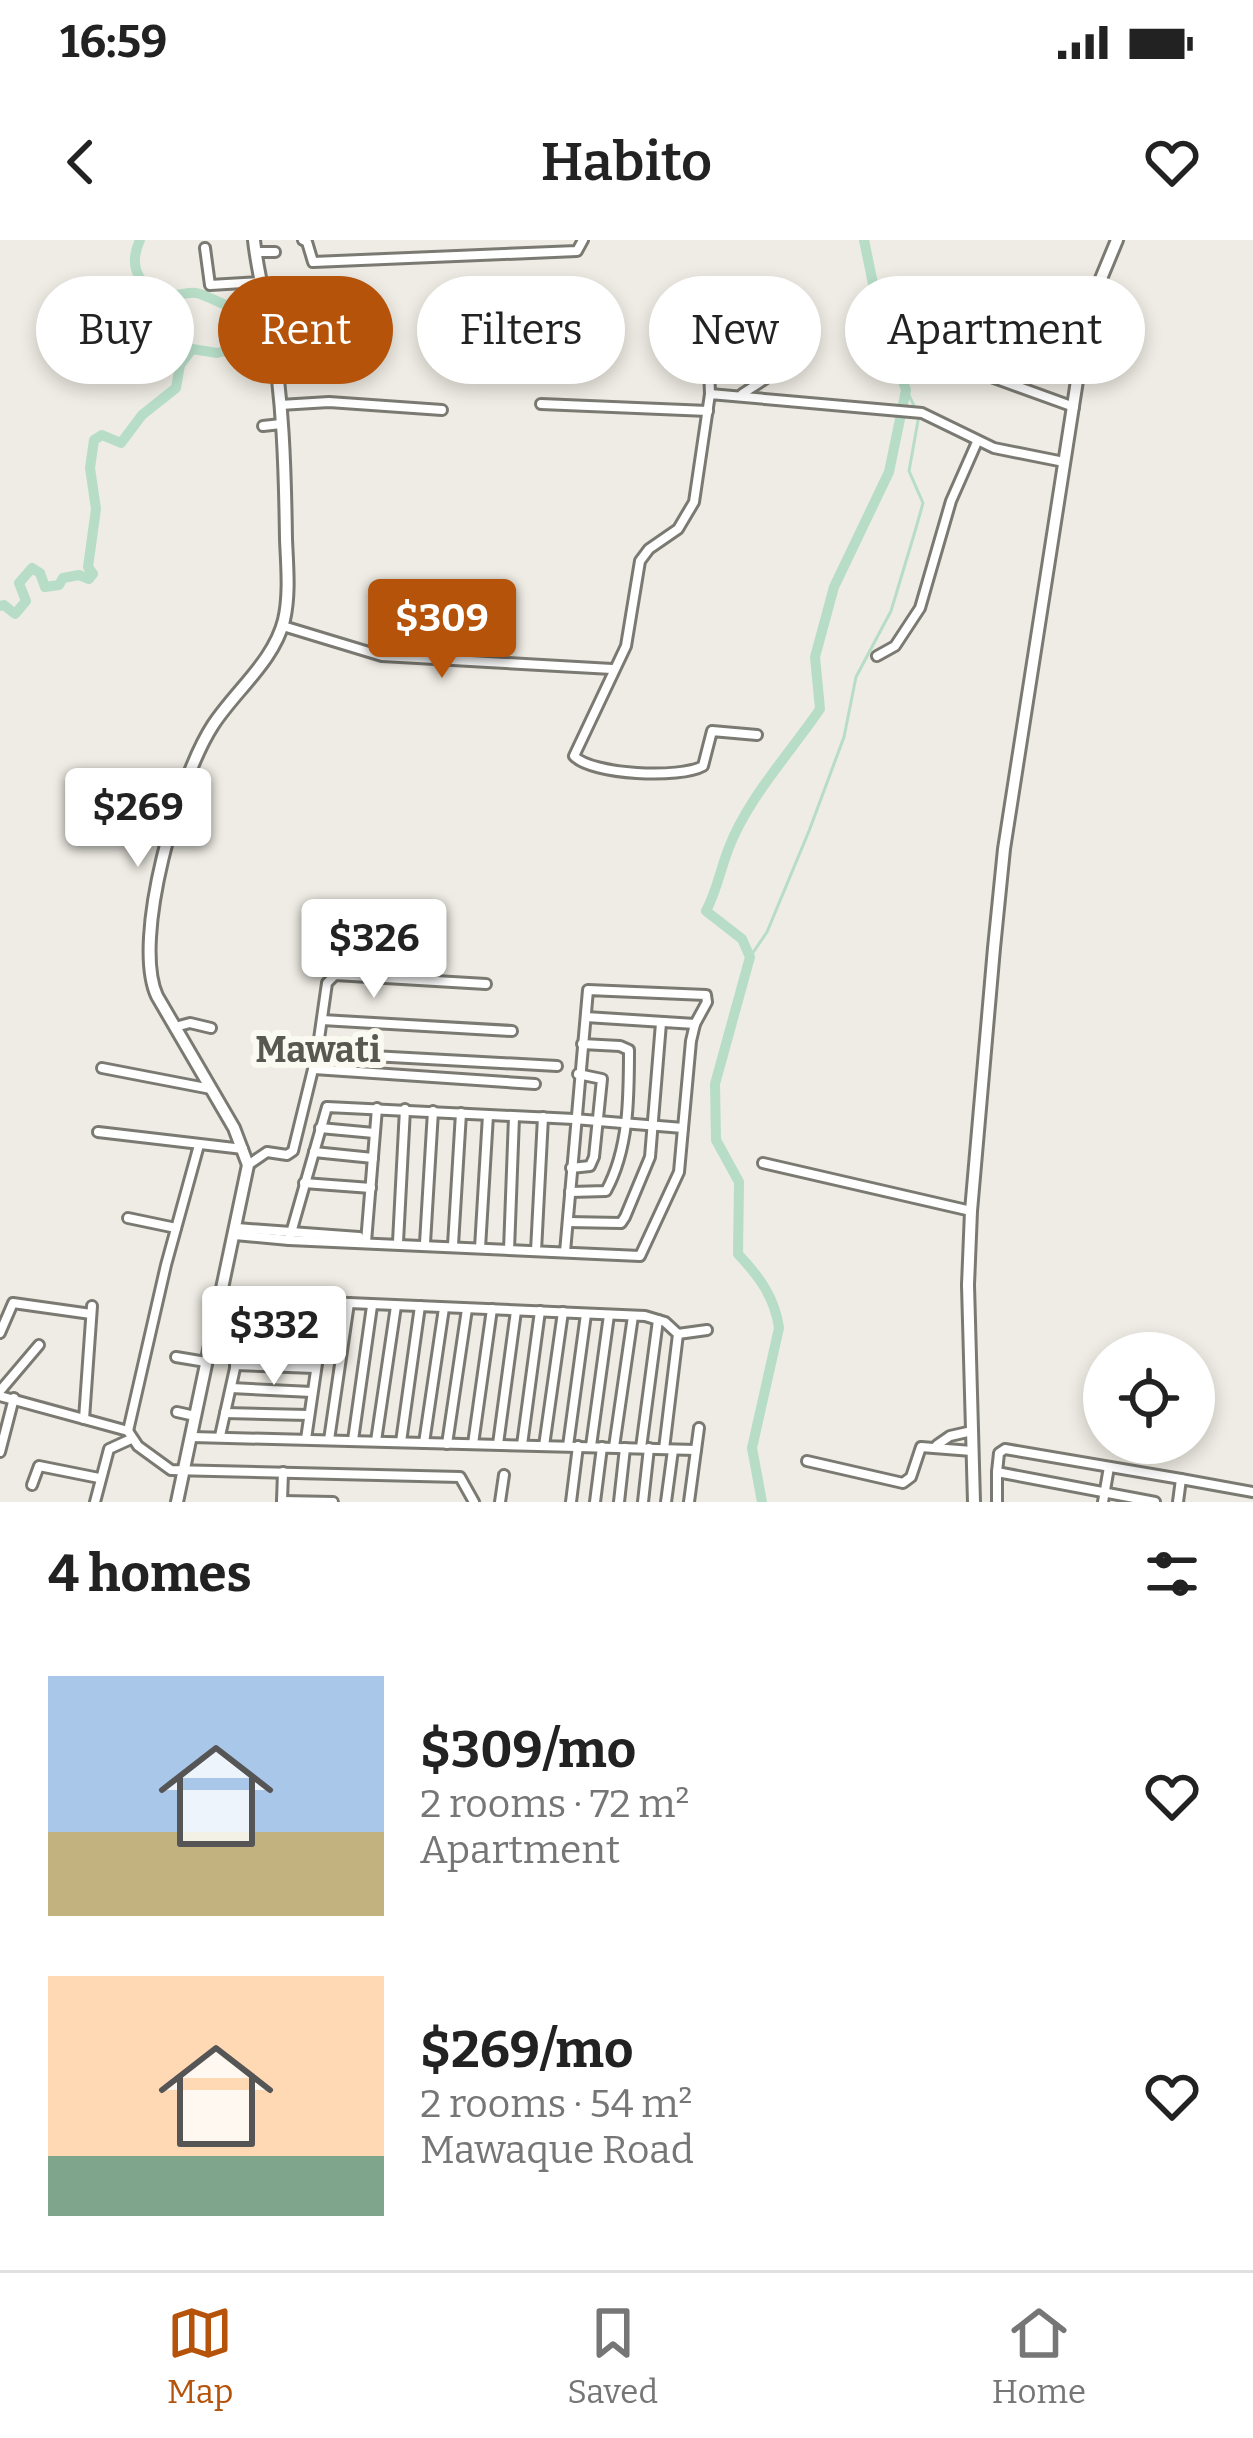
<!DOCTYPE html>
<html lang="en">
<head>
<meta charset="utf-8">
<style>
	:root { --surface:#fff; --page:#f6f6f6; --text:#222; --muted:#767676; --line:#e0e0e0; --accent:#b45309 }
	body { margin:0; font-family:Bitter,serif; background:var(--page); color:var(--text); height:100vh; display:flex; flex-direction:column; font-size:45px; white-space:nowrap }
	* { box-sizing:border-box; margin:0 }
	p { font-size:39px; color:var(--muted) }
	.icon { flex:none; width:66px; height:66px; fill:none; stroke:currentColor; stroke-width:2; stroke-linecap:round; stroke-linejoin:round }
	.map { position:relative; height:1262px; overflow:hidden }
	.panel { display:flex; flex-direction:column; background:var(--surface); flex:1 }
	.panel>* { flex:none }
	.top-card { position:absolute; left:36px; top:36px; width:1182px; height:108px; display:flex; gap:24px }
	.fabs { position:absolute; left:1083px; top:1092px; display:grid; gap:24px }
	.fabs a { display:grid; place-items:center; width:132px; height:132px; border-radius:50%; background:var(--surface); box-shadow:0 6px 18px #0003; font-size:60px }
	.price { position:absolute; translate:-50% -102px; padding:0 27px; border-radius:12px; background:#fff; color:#222; font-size:39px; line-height:78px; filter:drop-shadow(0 3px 6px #0008) }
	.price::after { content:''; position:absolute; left:50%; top:72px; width:36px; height:27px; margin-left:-18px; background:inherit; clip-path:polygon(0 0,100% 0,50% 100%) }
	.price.on { background:var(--accent); color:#fff }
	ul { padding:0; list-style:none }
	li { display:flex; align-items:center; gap:36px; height:300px; padding:0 48px }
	li span { display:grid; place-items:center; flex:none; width:336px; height:240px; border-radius:0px; color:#555 }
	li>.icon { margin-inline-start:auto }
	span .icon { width:144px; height:144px; fill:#fffc; stroke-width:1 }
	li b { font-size:51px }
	h2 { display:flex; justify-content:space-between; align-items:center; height:144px; padding:0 48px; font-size:51px }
	.chip { padding:0 42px; border-radius:54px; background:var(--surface); box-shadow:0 6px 18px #0003; font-size:42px; line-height:108px }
	.chip.on { background:var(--accent); color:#fff }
	.status { display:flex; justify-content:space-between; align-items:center; height:84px; padding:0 60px; background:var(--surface); direction:ltr }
	.status svg { height:33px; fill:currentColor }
	header { display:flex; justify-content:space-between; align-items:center; height:156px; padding:0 48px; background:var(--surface); font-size:54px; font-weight:600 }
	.tab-bar { display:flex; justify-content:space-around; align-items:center; height:168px; border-top:3px solid var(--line); background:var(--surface); font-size:33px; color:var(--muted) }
	.tab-bar a { display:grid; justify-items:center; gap:6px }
	.tab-bar .on { color:var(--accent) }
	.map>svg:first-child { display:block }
</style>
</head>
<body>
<div class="status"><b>16:59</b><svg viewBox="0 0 49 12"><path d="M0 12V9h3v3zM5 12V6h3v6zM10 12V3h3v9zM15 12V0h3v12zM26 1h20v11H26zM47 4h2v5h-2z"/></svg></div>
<header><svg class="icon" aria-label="back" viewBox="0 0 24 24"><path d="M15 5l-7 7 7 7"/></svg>Habito<svg class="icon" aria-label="heart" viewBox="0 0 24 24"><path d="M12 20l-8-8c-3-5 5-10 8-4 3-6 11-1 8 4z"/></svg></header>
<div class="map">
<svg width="1253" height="1262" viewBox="0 0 1253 1262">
	<rect width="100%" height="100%" fill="#eeece4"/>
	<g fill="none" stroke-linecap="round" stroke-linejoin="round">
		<path stroke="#b7ddc7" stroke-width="3" d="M750,717L767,692L809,591L844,497L856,437L891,371L916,288L923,263L909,231L919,175L906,150"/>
		<g stroke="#b7ddc7" stroke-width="10">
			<path d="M0,366L4,365L15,374L26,361L19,343L32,328L40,333L45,347L59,345L63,338L79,335L89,339L93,334L88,327L96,269L90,228L94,200L102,195L121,203L142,175L176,148L180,125L192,109L217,113L230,110L237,98L239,76L236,70C224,65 212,58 200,54C191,50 181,56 172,55C140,51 127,28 140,0"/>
			<path d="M762,1262L752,1208L779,1088C775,1058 759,1036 738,1014L739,942L716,900L715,844L750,717L742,699L706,671C717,650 720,631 728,610C747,559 790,513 820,469L815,417L834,347L889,232L906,150L878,68L864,0"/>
		</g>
		<g stroke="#7b7a72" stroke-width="14">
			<g id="street">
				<path d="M303,0L307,2L313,22L577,11L583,0"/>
				<path d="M205,8L210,45L260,42"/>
				<path d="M255,12H275"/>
				<path d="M707,73L710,154"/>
				<path d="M991,137L1074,167"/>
				<path d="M742,154L765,139L767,119"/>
				<path d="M541,164L708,171"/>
				<path d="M280,165L329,162L442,170"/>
				<path d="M263,186L281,184"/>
				<path d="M283,386L382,416L612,429"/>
				<path d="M877,416L895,406L920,368L951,261L977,202"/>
				<path d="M757,495L712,491L703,526C680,539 592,535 574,516L626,406L640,321L649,309L678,289L694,262L710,154L922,173L994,208L1064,222"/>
				<path d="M586,777L695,784"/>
				<path d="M322,780L512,791"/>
				<path d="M175,787L190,783L211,788"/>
				<path d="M317,813L327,743L335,735L486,744"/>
				<path d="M102,828L211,849"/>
				<path d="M314,829L535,844"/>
				<path d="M320,888L374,893"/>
				<path d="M98,892L243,909"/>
				<path d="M314,912L373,918"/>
				<path d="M763,923L971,971"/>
				<path d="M248,925L267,912L287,915L293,911L317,813L557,826"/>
				<path d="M571,928L590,926L594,917L602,839L578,834"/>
				<path d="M304,943L371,948"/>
				<path d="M570,952L606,951C629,909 629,857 629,810L620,806L582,804"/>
				<path d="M128,978L176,988"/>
				<path d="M568,982L621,983L625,977L650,917L661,783"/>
				<path d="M237,988L359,997"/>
				<path d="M235,995L289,1000L640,1016L679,932L691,801L695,784L707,762L706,755L588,750L565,1012"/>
				<path d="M289,1000L327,867L574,879L683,888"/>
				<path d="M366,1002L377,868"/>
				<path d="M398,1002L405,869"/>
				<path d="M425,1003L433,871"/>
				<path d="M453,1005L461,873"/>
				<path d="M480,1008L488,875"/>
				<path d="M509,1010L514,877"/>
				<path d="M536,1011L543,877"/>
				<path d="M0,1093L13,1063L91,1074"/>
				<path d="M678,1094L707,1090"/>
				<path d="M176,1117L206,1122"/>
				<path d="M235,1125L315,1128"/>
				<path d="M269,1126L280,1060L645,1076L665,1082L678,1094L664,1209"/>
				<path d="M293,1127L302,1061"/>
				<path d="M231,1148L312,1152"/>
				<path d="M0,1151L39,1105"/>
				<path d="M0,1156L128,1191L138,1206L171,1230L460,1237L474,1262"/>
				<path d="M177,1172L195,1176"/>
				<path d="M225,1173L308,1175"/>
				<path d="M84,1179L92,1066"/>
				<path d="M128,1191L166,1025L199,905"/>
				<path d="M220,1196L241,1101"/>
				<path d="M192,1197L696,1210L699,1188"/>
				<path d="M306,1199L326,1062"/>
				<path d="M329,1200L349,1063"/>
				<path d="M353,1200L372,1066"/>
				<path d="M376,1201L396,1066"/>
				<path d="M401,1202L420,1066"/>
				<path d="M424,1203L444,1068"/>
				<path d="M447,1204L467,1069"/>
				<path d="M473,1204L492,1069"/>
				<path d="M498,1204L516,1071"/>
				<path d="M522,1205L540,1071"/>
				<path d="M937,1205L950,1196L972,1191"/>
				<path d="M544,1206L563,1072"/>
				<path d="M568,1206L586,1074"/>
				<path d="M591,1206L609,1075"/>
				<path d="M614,1207L633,1076"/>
				<path d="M641,1208L658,1080"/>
				<path d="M0,1212L14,1158"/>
				<path d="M807,1221L903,1243L911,1237L921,1207L972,1211"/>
				<path d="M997,1232L999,1213L1005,1209L1181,1239"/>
				<path d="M32,1245L39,1226L99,1238"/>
				<path d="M282,1261L333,1262"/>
				<path d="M282,1261L283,1232"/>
				<path d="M95,1262L109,1209L131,1199"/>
				<path d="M500,1262L504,1235"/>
				<path d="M571,1262L578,1206"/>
				<path d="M595,1262L602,1207"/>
				<path d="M619,1262L625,1208"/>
				<path d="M643,1262L649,1208"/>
				<path d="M666,1262L673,1210"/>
				<path d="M689,1262L696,1210"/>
				<path d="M997,1262V1232L1155,1262"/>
				<path d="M1103,1262L1109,1227"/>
				<path d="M1178,1262L1181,1239L1253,1252"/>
			</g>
		</g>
		<g stroke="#7b7a72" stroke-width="16">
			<g id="secondary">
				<path d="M177,1262L248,925L234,888L157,756C131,699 179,537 213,485C235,451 274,421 284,380C290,354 287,325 286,299C285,229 283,158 271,90C265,59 257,30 254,0"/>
				<path d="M974,1262L968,1045L971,971L994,708L1004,609L1088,70L1117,0"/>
			</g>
		</g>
		<use href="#street" stroke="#fff" stroke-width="8"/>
		<use href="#secondary" stroke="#fff" stroke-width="10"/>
	</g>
	<g text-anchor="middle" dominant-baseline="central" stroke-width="12" stroke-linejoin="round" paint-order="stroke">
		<g font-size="36" font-weight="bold" fill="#595850" stroke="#fbfaf1">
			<text x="318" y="810">Mawati</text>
		</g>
	</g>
</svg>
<div class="fabs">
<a><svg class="icon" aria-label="locate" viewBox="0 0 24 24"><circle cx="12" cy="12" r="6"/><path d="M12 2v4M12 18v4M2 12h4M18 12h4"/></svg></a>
</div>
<b class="price on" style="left:442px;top:441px">$309</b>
<b class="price" style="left:138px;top:630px">$269</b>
<b class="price" style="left:374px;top:761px">$326</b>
<b class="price" style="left:274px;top:1148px">$332</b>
<div class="top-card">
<a class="chip">Buy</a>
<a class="chip on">Rent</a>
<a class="chip">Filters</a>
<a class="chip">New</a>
<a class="chip">Apartment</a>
</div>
</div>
<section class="panel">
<h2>4 homes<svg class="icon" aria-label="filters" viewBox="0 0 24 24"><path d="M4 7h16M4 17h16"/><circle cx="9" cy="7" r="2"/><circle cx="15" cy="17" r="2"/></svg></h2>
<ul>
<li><span style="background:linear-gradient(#a9c7e8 65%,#c2b280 0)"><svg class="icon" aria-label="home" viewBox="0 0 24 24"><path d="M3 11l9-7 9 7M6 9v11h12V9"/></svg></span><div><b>$309/mo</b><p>2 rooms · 72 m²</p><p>Apartment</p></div><svg class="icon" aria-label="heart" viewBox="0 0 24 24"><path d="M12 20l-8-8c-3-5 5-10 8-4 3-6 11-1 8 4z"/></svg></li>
<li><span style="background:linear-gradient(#ffd9b3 75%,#7fa58c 0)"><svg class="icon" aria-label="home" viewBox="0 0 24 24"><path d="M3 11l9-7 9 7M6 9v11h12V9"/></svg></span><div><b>$269/mo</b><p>2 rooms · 54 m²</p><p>Mawaque Road</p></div><svg class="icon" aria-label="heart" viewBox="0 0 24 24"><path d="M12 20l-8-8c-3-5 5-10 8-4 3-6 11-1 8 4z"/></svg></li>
</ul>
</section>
<nav class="tab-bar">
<a class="on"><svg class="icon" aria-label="map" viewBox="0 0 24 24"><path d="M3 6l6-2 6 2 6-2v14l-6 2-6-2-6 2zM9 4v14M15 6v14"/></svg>Map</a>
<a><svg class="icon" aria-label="saved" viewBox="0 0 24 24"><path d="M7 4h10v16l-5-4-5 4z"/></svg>Saved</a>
<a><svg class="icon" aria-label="home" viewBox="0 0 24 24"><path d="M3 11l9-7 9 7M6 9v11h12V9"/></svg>Home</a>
</nav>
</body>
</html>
